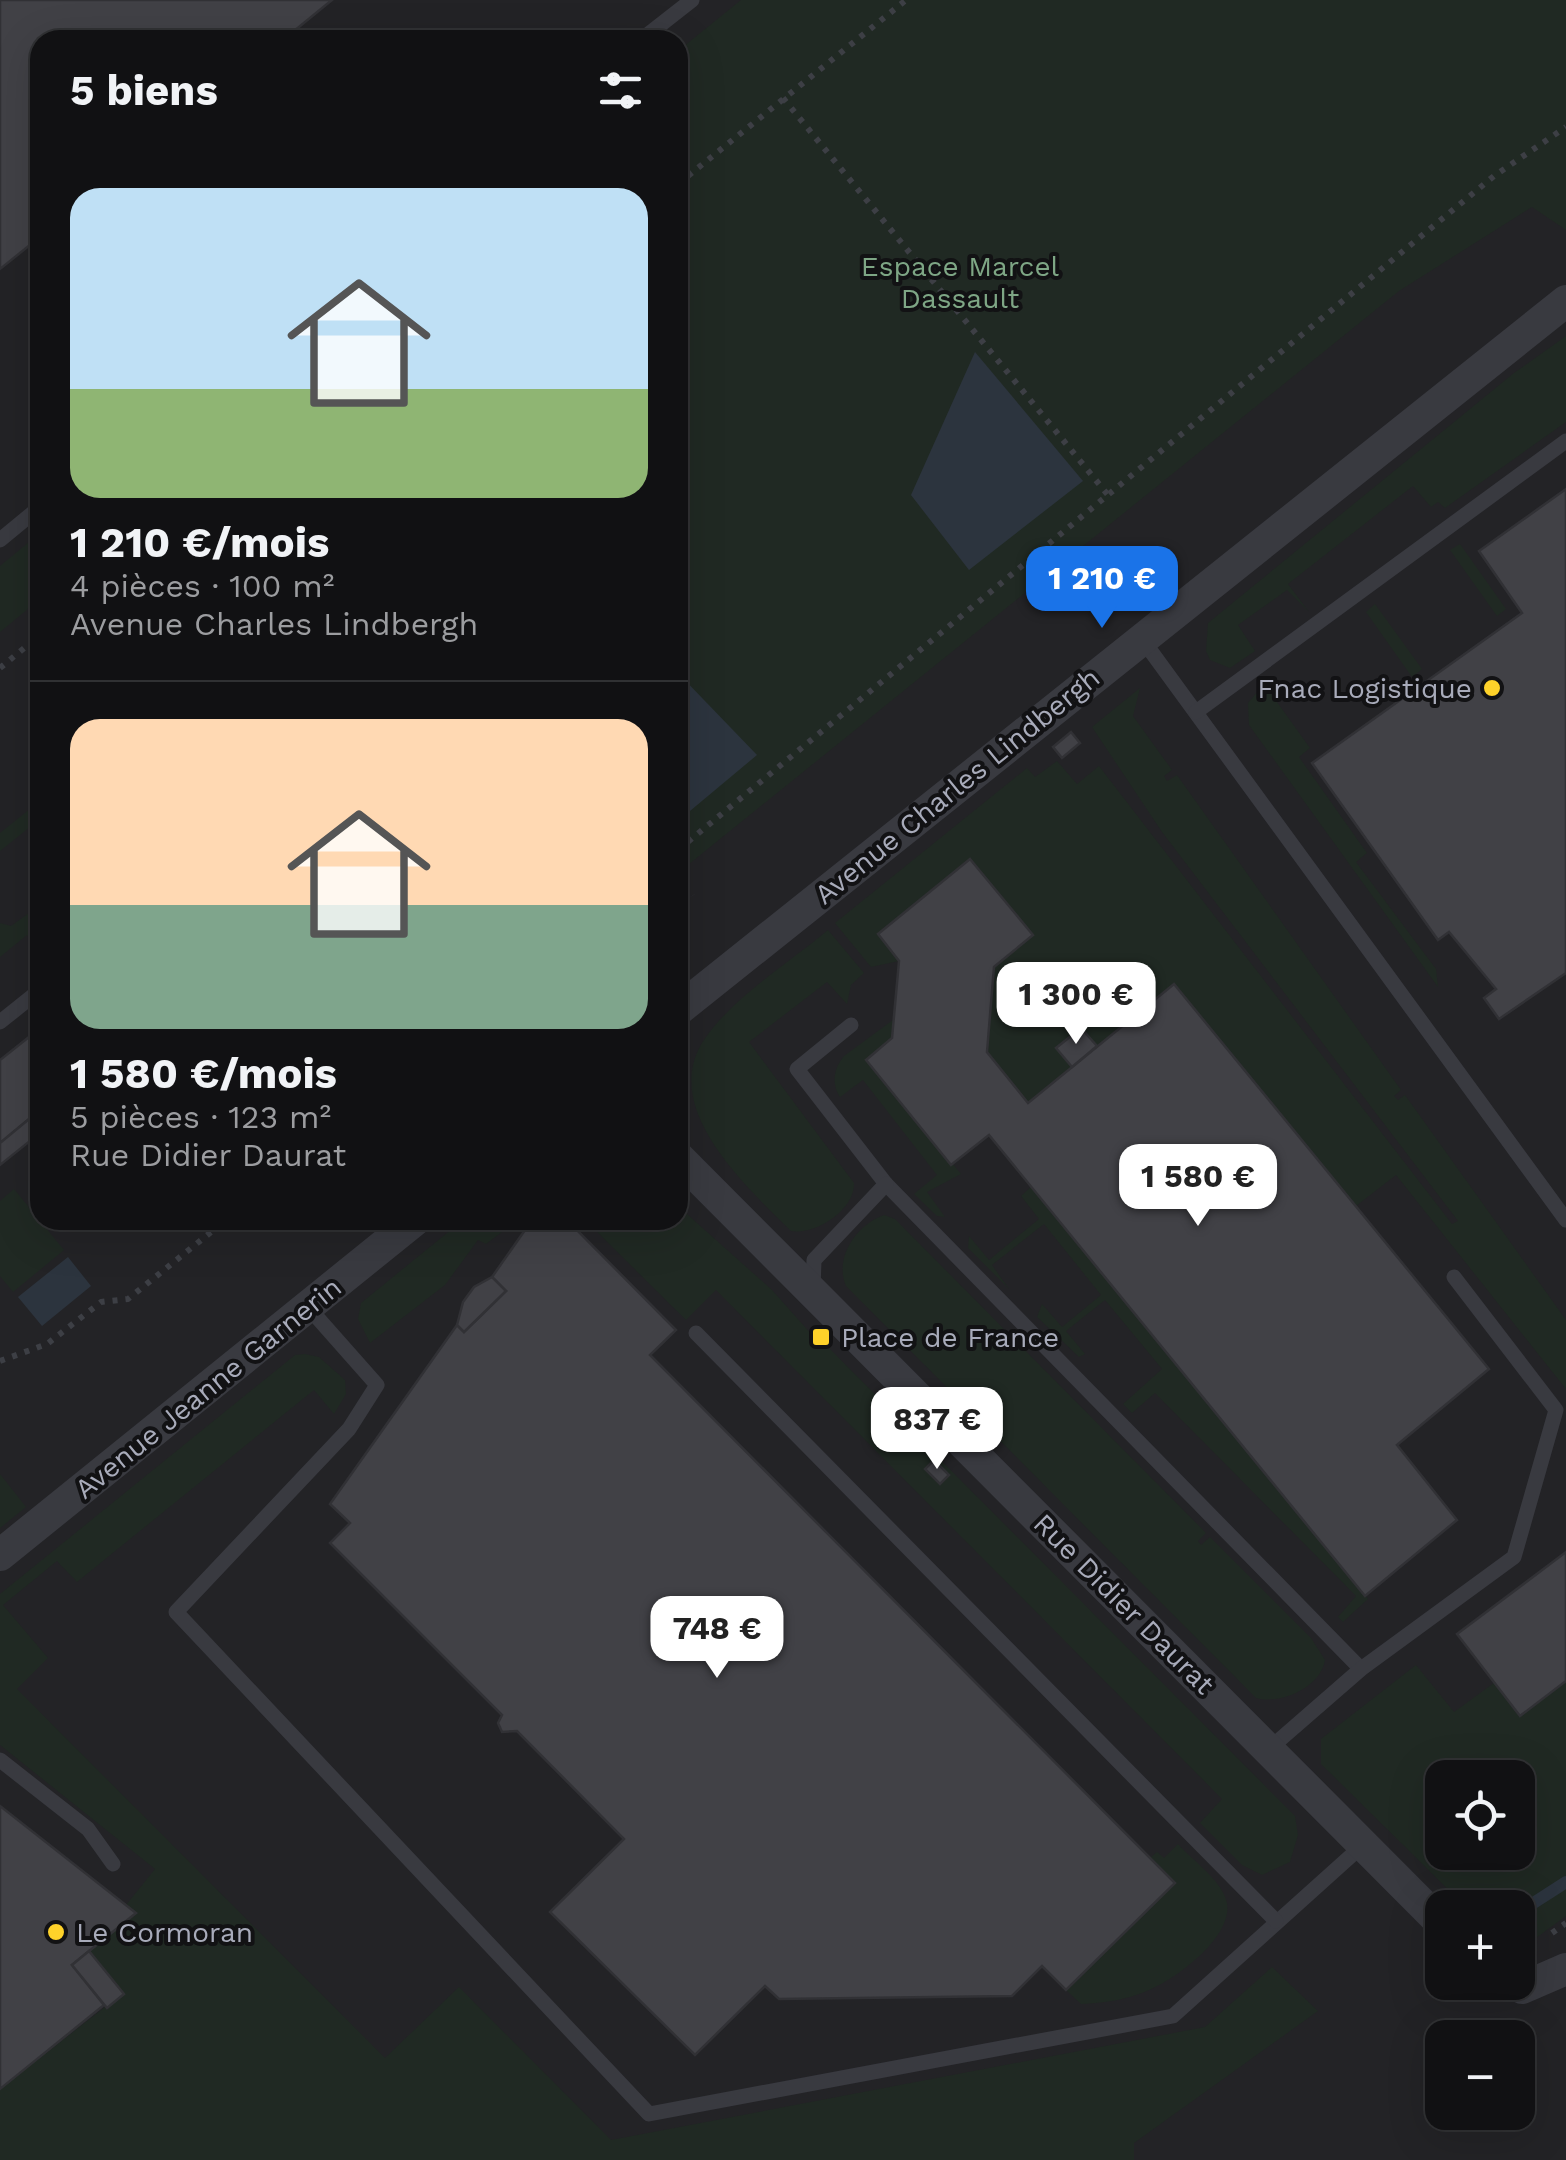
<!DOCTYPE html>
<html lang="fr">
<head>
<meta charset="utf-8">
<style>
	:root { --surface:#111113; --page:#1a1a1c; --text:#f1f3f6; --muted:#9c9da0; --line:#303133; --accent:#1a73e8 }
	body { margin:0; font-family:"Work Sans",sans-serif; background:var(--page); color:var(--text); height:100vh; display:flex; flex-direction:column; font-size:38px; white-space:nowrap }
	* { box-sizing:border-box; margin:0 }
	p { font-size:32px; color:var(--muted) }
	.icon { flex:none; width:55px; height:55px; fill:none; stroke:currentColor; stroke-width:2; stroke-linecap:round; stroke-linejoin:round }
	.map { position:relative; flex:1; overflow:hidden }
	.side { position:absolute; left:30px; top:30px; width:658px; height:1200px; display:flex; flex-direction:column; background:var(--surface); border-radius:30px; box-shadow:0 10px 40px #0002,0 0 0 2px var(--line) }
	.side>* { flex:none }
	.controls { position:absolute; left:1425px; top:1760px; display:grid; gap:20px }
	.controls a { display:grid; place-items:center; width:110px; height:110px; border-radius:20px; background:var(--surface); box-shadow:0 10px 40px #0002,0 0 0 2px var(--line); font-size:50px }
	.price { position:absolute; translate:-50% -85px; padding:0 22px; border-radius:20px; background:#fff; color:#222; font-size:32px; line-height:65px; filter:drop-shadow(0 2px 5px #0008) }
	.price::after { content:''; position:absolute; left:50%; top:60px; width:30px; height:22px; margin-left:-15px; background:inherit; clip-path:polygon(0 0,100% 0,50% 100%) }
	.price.on { background:var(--accent); color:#fff }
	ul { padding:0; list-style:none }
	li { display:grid; align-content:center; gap:20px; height:530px; padding:0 40px }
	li+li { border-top:2px solid var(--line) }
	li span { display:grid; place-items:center; height:310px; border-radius:30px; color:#555 }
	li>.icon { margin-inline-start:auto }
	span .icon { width:180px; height:180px; fill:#fffc; stroke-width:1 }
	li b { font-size:42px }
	h2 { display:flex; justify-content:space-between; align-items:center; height:120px; padding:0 40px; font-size:42px }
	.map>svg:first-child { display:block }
</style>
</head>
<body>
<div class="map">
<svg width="1566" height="2160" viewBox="0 0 1566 2160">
	<rect width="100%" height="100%" fill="#171719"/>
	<path fill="#232326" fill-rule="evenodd" d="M0,0H1566V2160H0ZM40,40H678V1220H40ZM1442,1778H1518V1852H1442ZM1442,1908H1518V1982H1442ZM1442,2038H1518V2112H1442Z"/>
	<g fill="#202923" fill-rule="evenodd">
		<path d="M741,0H1566V230L1532,207L1399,291L678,873V51Z"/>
		<path d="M1566,336V422L1445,508L1438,502L1431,507L1413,486L1288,584L1309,612L1287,590L1238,625L1255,651L1230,668L1210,660L1206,651L1208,623L1514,373Z"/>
		<path d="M40,533V599L0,632V566Z"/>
		<path d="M1460,544L1506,609L1497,616L1450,550Z"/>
		<path d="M1375,604L1422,669L1412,677L1366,612Z"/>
		<path d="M1264,684L1310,748L1299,757L1367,853L1356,862L1436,969L1438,987L1249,725L1248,703Z"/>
		<path d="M1140,688L1133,716L1172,770L1164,776L1167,781L1177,775L1401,1090L1394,1096L1398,1100L1405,1095L1566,1320V1389L1396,1175L1356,1206L1174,984L1097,1046L1081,1028L1056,1048L1072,1067L1028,1103L987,1052L994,967L1033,935L971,860L899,961L871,967L835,923L1027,768L1035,777L1057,761L1077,784L1099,766L1452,1224L1458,1221L1162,832L1092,727Z"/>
		<path d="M40,801V819L0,851V833Z"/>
		<path d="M40,905V951L27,935L0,957V923L11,926Z"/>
		<path d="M828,930L864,973L851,985L847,1004L827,982L749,1042L854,1183C855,1210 816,1235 791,1231C746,1186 656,1106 706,1037C736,995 789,963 828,930Z"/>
		<path d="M893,1020L892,1038L866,1060L961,1174L927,1192L945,1217L937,1216L914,1194L937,1175L863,1080L840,1097C831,1083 834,1068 844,1056Z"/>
		<path d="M1031,1187L1368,1599L1343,1622L1338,1617L1356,1596L1155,1393L1132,1413L1123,1404L1162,1369L1105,1300L1066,1331L1085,1354L1079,1357L1037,1317L1042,1304L1062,1327L1101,1295L1044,1224L992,1265L1009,1289L968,1248L969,1236L989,1260L1039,1219L1021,1196Z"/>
		<path d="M14,1189L64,1250L13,1292L0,1276V1201Z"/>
		<path d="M678,1206L772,1290L821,1345L824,1343L1295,1816L1298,1835L1290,1862L1262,1875L1242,1865L1200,1823L1222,1799L716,1290L686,1320L585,1220H678Z"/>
		<path d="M884,1215L895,1219L1206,1533L1198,1541L1201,1545L1210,1537L1311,1638L1325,1660C1321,1687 1281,1705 1256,1698L846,1286C834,1258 856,1225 884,1215Z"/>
		<path d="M463,1220H518L486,1244L478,1240L445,1285L370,1343L358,1319L361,1303Z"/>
		<path d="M305,1354L319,1357L345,1380L346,1394L334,1414L314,1390L77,1582L57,1561L3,1605L48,1658L17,1689L385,2058L459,1987L611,2140L1205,2027L1272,1967L1318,2011L1134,2143V2160H0V2089L123,1993L89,1951L155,1869L0,1745V1594L295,1355Z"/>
		<path d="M0,1474L26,1507L0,1528Z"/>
		<path d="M1416,1665L1454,1712L1494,1683L1520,1716L1566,1681V1916L1521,1949L1518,1947V1908L1466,1907L1321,1764V1739ZM1442,1778H1518V1852H1442Z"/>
		<path d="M1178,1844C1193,1861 1222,1880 1227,1903C1233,1937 1176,1979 1149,1990C1127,2000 1104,2003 1081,2004L1066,1990L1175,1883L1150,1858L1157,1852L1164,1858Z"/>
	</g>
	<g fill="#2c343e">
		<path d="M975,352L1083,481L969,570L911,495Z"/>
		<path d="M678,673L757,755L678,821Z"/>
		<path d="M68,1257L91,1286L42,1326L18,1297Z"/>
	</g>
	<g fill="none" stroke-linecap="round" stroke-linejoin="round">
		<path stroke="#2c343e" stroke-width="12" d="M1518,1913L1566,1882"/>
	</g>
	<g fill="#414146" stroke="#313135" stroke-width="2.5">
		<path d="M0,0H332L283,40H40V237L0,269Z"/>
		<path d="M1566,489V973L1499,1019L1484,998L1496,989L1449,932L1438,940L1312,763L1522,613L1479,551Z"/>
		<path d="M1071,732L1080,743L1062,758L1053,747Z"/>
		<path d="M970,859L1033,935L994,967L987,1052L1028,1103L1174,984L1489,1369L1397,1445L1457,1520L1365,1596L989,1135L951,1165L866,1060L892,1038L899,961L878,934Z"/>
		<path d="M1081,1028L1097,1046L1072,1067L1056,1048Z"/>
		<path d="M34,1033L40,1040V1110L0,1143V1060Z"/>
		<path d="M40,1110V1133L0,1165V1143Z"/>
		<path d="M532,1220H567L676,1330L650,1355L1175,1883L1066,1990L1042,1966L1012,1996L779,1999L765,1986L695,2055L550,1912L624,1839L517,1731L502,1732L498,1723L502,1715L330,1543L350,1523L330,1504L457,1325L464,1332L506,1291L492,1277Z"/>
		<path d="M492,1277L506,1291L464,1332L457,1325L463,1302L474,1287Z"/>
		<path d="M934,1460L949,1475L940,1484L925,1469Z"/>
		<path d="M1566,1552V1681L1520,1716L1457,1634Z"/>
		<path d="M0,1806L136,1913L72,1965L104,2005L0,2089Z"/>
		<path d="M89,1951L124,1994L107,2008L72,1965Z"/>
	</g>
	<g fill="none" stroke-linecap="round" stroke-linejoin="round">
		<g stroke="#3d3f45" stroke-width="6" stroke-dasharray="5 8" stroke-linecap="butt">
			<path d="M783,98L1108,495"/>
			<path d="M678,184L906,0"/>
			<path d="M0,668L40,635"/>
			<path d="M678,850L1494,176L1566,127"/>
			<path d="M678,874L692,896"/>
			<path d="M0,1361L47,1344L101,1302L128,1299L226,1220"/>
			<path d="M1552,1933L1566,1923"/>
		</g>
		<g stroke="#393a40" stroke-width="15">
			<path d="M641,40L692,0"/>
			<path d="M0,540L40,507"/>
			<path d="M1142,639L1566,1220"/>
			<path d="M1196,712L1566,441"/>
			<path d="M0,1022L40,990"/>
			<path d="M851,1025L797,1069L886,1184L1361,1669"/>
			<path d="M813,1290L814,1260L886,1184"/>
			<path d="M308,1307L377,1385L349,1429L176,1612L649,2114L1173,2016L1363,1845"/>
			<path d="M696,1333L1276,1921"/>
			<path d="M1269,1749L1361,1669L1514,1557L1556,1410L1454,1277"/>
			<path d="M0,1760L88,1829L113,1864"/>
		</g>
		<g stroke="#393a40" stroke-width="32">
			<path d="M678,1010L1566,301"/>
			<path d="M678,1157L1442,1924"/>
			<path d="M0,1555L415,1220"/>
			<path d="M1512,1982L1522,1988L1566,1969"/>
		</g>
	</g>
	<g fill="#fed22a" stroke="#121214" stroke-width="4">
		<circle cx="1492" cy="688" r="10"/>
		<rect x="811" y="1327" width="20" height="20" rx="5"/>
		<circle cx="56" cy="1932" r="10"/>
	</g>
	<g text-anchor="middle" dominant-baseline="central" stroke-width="8" stroke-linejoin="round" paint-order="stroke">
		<g font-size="28" fill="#7ea685" stroke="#121214">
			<text x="960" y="266">Espace Marcel<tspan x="960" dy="32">Dassault</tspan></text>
		</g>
		<g font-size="28" fill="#a8abba" stroke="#121214" text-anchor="start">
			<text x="1472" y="688" text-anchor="end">Fnac Logistique</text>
			<text x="841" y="1337">Place de France</text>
			<text x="76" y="1932">Le Cormoran</text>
		</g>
		<g font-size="28" fill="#a8abba" stroke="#121214">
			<text transform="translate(957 786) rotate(-39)">Avenue Charles Lindbergh</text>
			<text transform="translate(208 1388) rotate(-39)">Avenue Jeanne Garnerin</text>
			<text transform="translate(1124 1604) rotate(45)">Rue Didier Daurat</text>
		</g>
	</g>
</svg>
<div class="controls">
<a><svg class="icon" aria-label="locate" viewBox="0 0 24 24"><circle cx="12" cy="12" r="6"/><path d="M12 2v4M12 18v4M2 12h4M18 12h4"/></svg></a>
<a>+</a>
<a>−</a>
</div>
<b class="price on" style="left:1102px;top:631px">1 210 €</b>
<b class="price" style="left:1076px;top:1047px">1 300 €</b>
<b class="price" style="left:1198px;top:1229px">1 580 €</b>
<b class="price" style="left:937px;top:1472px">837 €</b>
<b class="price" style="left:717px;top:1681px">748 €</b>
<section class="side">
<h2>5 biens<svg class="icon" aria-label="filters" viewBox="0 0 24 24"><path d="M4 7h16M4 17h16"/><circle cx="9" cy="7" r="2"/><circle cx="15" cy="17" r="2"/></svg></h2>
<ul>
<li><span style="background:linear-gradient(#bfe0f5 65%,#8fb573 0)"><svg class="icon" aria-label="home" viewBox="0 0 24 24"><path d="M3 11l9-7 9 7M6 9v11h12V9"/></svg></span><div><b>1 210 €/mois</b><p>4 pièces · 100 m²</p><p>Avenue Charles Lindbergh</p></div></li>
<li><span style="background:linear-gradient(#ffd9b3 60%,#7fa58c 0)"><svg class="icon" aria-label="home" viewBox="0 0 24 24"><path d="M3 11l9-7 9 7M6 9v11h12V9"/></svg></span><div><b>1 580 €/mois</b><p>5 pièces · 123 m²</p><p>Rue Didier Daurat</p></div></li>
</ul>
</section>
</div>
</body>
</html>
